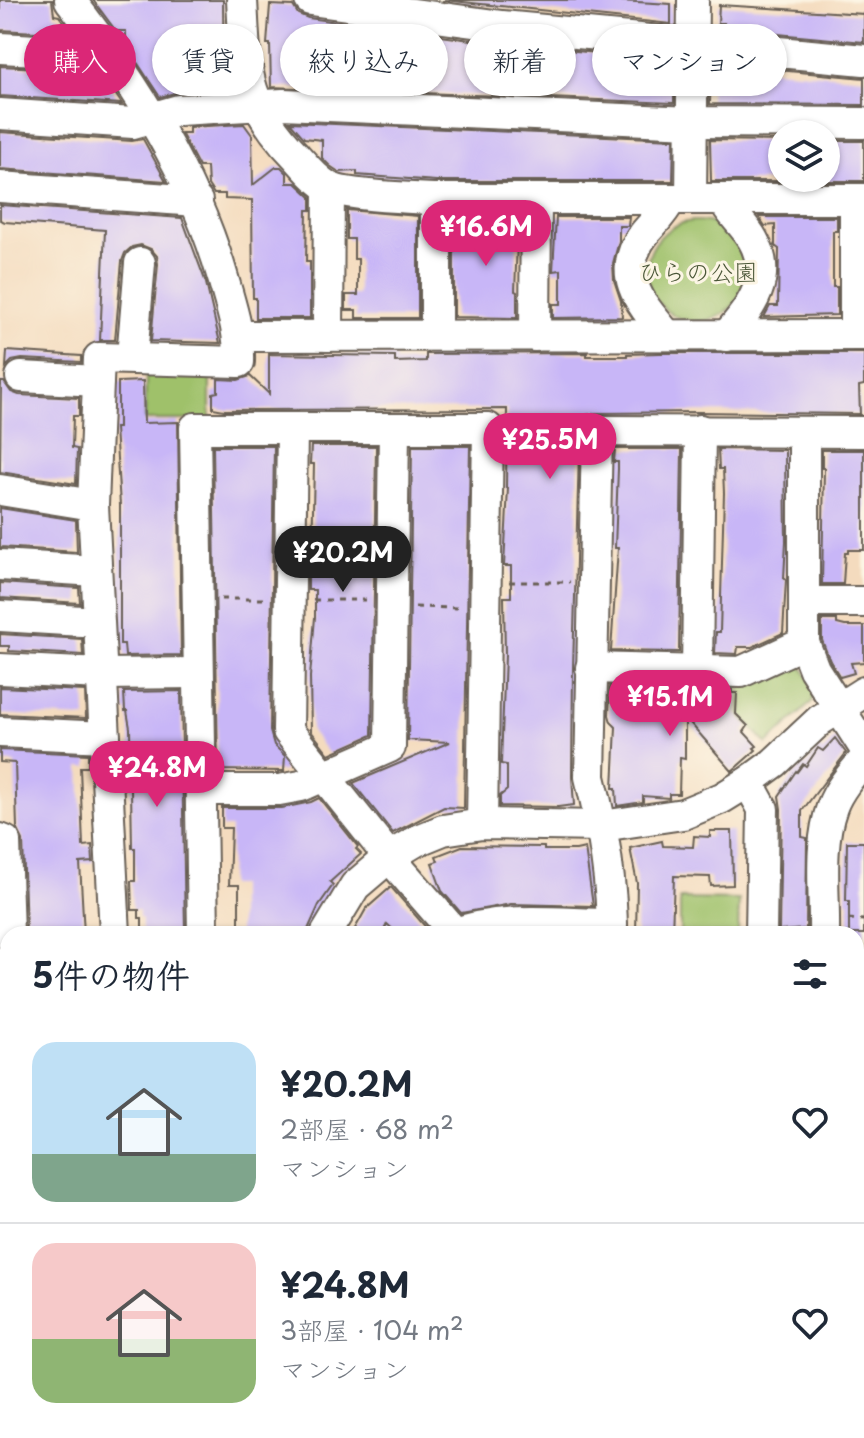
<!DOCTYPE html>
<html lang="ja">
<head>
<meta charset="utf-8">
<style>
	:root { --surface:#fff; --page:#f2f2f3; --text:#1f2937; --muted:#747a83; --line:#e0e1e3; --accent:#db2777 }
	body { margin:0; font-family:"Playpen Sans","Klee One",sans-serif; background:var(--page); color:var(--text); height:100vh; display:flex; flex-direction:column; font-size:30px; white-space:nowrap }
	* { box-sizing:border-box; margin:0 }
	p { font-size:26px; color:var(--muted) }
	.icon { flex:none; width:44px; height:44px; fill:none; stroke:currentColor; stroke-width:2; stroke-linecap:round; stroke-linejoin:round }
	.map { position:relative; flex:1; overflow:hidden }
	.panel { position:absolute; left:0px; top:926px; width:864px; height:512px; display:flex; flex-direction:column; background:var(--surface); border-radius:24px 24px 0 0; box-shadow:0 2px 6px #0004 }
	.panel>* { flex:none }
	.guide { position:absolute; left:24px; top:24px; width:816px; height:72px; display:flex; gap:16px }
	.tools { position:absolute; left:768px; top:120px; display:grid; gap:16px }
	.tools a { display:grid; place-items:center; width:72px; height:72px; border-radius:50%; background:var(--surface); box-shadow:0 2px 6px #0004; font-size:40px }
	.price { position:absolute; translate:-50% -68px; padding:0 18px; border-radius:28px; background:var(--accent); color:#fff; font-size:26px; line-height:52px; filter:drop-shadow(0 2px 4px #0008) }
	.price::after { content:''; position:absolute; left:50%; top:48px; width:24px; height:18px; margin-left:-12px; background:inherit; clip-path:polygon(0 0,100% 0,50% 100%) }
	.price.current { background:#222; color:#fff }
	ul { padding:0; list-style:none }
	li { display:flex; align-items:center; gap:24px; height:200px; padding:0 32px }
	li+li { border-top:2px solid var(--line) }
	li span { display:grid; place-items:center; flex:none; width:224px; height:160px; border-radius:24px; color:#555 }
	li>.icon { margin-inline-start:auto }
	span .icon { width:96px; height:96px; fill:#fffc; stroke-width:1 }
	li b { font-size:34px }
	h2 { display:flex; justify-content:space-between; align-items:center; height:96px; padding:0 32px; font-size:34px }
	.pill { padding:0 28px; border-radius:36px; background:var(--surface); box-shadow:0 2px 6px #0004; font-size:28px; line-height:72px }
	.pill.current { background:var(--accent); color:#fff }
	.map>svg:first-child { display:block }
</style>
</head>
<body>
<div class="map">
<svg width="864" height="1438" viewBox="0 0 864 1438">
	<rect width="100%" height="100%" fill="#fcf5e5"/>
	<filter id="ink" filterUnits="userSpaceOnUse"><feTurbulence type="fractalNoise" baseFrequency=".0125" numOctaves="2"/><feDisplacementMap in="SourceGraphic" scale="16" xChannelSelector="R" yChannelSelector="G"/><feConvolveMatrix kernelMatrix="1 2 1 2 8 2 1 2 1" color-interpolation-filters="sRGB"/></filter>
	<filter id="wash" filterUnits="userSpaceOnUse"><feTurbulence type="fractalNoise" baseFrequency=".006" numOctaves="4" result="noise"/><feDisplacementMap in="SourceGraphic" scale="32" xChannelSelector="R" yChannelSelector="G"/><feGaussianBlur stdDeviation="1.8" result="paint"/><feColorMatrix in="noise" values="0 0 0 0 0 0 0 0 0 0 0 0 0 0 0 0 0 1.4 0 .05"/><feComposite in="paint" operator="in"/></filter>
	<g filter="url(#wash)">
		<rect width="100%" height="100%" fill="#f4dbbe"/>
		<g fill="#9fc16a" stroke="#5e6e43" stroke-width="2">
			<circle cx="697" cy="271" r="50"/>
			<path d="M210,369V420H145L146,373Z"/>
			<path d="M787,661L801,665L815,687L812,702L767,744L739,714V682Z"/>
			<path d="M680,899L739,900L738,934H680Z"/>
		</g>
		<g id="blocks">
			<g fill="#c8b6f7">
				<path d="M0,0H52L54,15L59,16L73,34L0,30Z"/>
				<path d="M93,0H223L224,89H229L178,92L160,97L129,50L126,43V31H116Z"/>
				<path d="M444,0H602L671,4V24Z"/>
				<path d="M270,5L293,6L298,14L308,18L500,44L674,60V103L271,87L270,44H267Z"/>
				<path d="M719,5L864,14V42L723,29L724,23H718Z"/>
				<path d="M711,64L864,78V105L710,104Z"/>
				<path d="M0,66L100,71L122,104L0,96Z"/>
				<path d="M290,122L674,139L673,181H436L357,175V171L339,172L330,166L322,158V140L304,138Z"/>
				<path d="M244,124L252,135L253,185L276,167H281L287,173V183H296L311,197V210H307L306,262H310V318H256V298H253L252,200L225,199V194H214L208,185L207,167H199L181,133H189V127Z"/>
				<path d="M0,132L132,141L143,139L166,181L0,169Z"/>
				<path d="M710,140L782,141V178H826V141H864V181H711Z"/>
				<path d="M0,205L182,218L206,283L220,343L151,341L158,264L157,256L151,249L141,245L132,247L125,253L122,261L115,340H100L105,230L5,222L0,220Z"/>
				<path d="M347,210L418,216V318H356V310H346V295H358V259H354V239H347Z"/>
				<path d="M458,217H518L515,291L517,292V318L454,317V235H458Z"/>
				<path d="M556,217H629L628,226H619V241L613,263L614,280L621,301L622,317L553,318V304H561V270L553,271Z"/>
				<path d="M759,217H837V231H833V287H837V315L764,317L770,306H778L779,249L775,246V225L765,226Z"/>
				<path d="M7,351L81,356V362L22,359L12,361L6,367Z"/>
				<path d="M587,353V356H627V354L660,353H864V385L859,386L860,414L699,412L597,413L580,416L573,668L572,777L574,805L558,807L500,806V796L507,790V765L501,764L505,655L504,597H511V566H504L508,488H506L507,409L224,410L213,408V393L218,392V379L238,380L250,376L269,394V354L395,356V362L426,361V354Z"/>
				<path d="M143,381L144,423L178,422L181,655L125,656L124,644H120V505L115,428H118V382Z"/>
				<path d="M1,382H4L11,392L19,395L79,398V416H73L72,448L77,449L76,484L0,472Z"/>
				<path d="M213,446H274L270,731L274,745L285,756L284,771L218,770Z"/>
				<path d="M311,446H376L372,735L329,754L311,731L310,677L315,617V590H308V556H312L314,464H310Z"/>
				<path d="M412,446H470L464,808L444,807L393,833L353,783L450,742L408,740Z"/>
				<path d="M615,449H682L679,652L611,651L618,548H615L618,469V462H614Z"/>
				<path d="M718,449L785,450L786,541L784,578L786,580L783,633L752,647H738L737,654L715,653L716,632H720L724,493L723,469H719Z"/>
				<path d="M822,450H864V550H848V553H845L843,584H822L824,468H822Z"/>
				<path d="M0,508L76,520L77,552L0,547Z"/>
				<path d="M0,583L79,588L80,603L0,598Z"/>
				<path d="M822,620H837V624L845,626H864V662L851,663L854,673L840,677L830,661L822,640Z"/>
				<path d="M0,634L82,639L83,655L9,651V646H0Z"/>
				<path d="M610,686L636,687V696L667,697L668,688L696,691L732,690V693H737L736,714L748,726L744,732L757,746L754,748L756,750L732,771L685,717V759L680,758L679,794H669V798L643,796V802L617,806L616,788H613L616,727L611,722L609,715Z"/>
				<path d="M0,687L85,691L86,718L0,714Z"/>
				<path d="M181,691L185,932L142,934V918H139V910H132L131,881H135V848H132L130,728L127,711H125L124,692Z"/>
				<path d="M835,738L846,753L802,811V837L807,838L806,929L779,931L781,809L779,796L796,771L797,772L803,764L806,766L818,748L823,751Z"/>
				<path d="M0,750L88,754V767H80L83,846L92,845L93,862L80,863L84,934L26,933L23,840L17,828L15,763L0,762Z"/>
				<path d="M319,798L358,847L356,849L361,854L330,882L333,885L319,905L306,934H239V885H229L231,828H222V808H282L311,802Z"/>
				<path d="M710,831H732L733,885L711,886L710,877L674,876L672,934H636L637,883L630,848L662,841L663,846L693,847L694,836L710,837Z"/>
				<path d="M847,842H864V934H849V901H846Z"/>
				<path d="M462,846L544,847V850H576L585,848L593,906L511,904L461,913L442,891L432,863L438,861L436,856Z"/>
				<path d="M391,887L429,931L426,934H398L387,924L382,934H352L366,909Z"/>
			</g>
		</g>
	</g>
	<g filter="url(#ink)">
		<use href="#blocks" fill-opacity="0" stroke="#685f55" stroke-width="2"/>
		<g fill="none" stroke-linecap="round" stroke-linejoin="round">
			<g stroke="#685f55" stroke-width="34">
				<g id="minor">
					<path d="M70,0C136,85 193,174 223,278C231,307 240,332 239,362L99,358L93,505L115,934"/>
					<path d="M242,0C246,71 243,102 296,156C305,166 315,179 327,186C342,196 415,198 436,199H864"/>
					<path d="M310,0L502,26L864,60"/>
					<path d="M0,48L112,54"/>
					<path d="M0,114L133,123L179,110L283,104L692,122L864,123"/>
					<path d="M0,187L197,201"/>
					<path d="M691,199L693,0"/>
					<path d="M723,199C731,215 744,224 753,240C774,277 751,309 726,336"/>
					<path d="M855,199V335"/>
					<path d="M436,335V199"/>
					<path d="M667,335C642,305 613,275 644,234C654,222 664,213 671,199"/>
					<path d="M240,336L864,335"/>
					<path d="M328,336L329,188"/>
					<path d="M535,336L536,199"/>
					<path d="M132,357L140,263"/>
					<path d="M21,377L98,381"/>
					<path d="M292,429L288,731L389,857L455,933"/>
					<path d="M804,432V643L814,669L864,747"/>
					<path d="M0,490L93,505"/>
					<path d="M0,565L96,571"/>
					<path d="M805,602H864"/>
					<path d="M0,616L98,622"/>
					<path d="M591,668L741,672L804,643"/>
					<path d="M0,669L101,674L198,673"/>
					<path d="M697,673L700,430"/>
					<path d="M0,732L105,737"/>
					<path d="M748,782L763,809L761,934"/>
					<path d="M201,790H279L301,786L390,747L394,428"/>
					<path d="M0,839L5,841L8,934"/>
					<path d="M203,934L195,428H488L482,824"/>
					<path d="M326,934L355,886L389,857L416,841L443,830L482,824L602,826L683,814L722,798L748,782L774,763L820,720L864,692"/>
					<path d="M453,934C502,915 561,924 612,924"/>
					<path d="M612,934C612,881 603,828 590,777L597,431L864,432"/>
					<path d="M824,934C825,894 818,845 832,807C838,790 852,774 864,760"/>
					<path d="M0,1006H8"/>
					<path d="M856,1084H864"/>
					<path d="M856,1181H864"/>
					<path d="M0,1208H8"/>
					<path d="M0,1258H8V1271"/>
					<path d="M259,1438V1430"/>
				</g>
			</g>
			<g stroke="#685f55" stroke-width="3" stroke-dasharray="6 6" stroke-linecap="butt">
				<path d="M509,582H570"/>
				<path d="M221,599H266"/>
				<path d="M313,600H366"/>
				<path d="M415,607L460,608"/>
				<path d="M848,919L864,920"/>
			</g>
			<use href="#minor" stroke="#fff" stroke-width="30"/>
		</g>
	</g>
	<g text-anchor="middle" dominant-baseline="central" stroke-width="6" stroke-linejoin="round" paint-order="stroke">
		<g font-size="24" fill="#4a5637" stroke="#fcf5e5">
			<text x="698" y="271">ひらの公園</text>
		</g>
	</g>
</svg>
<div class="tools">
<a><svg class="icon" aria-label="layers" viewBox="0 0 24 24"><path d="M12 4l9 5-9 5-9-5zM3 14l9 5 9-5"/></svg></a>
</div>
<b class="price" style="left:486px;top:268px">¥16.6M</b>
<b class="price" style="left:550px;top:481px">¥25.5M</b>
<b class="price current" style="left:343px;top:594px">¥20.2M</b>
<b class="price" style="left:670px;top:738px">¥15.1M</b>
<b class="price" style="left:157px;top:809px">¥24.8M</b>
<div class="guide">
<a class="pill current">購入</a>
<a class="pill">賃貸</a>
<a class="pill">絞り込み</a>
<a class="pill">新着</a>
<a class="pill">マンション</a>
</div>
<section class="panel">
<h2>5件の物件<svg class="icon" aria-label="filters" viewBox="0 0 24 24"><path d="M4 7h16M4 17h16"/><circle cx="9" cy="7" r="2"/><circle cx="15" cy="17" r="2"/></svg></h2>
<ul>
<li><span style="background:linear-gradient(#bfe0f5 70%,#7fa58c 0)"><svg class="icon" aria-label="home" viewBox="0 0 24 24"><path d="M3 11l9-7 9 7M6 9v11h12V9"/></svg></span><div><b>¥20.2M</b><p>2部屋 · 68 m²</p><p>マンション</p></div><svg class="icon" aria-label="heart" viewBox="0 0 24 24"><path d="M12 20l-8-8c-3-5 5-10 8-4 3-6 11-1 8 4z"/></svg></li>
<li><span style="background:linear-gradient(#f6c9c9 60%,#8fb573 0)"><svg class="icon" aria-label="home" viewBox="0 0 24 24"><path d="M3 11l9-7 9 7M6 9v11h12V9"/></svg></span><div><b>¥24.8M</b><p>3部屋 · 104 m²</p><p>マンション</p></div><svg class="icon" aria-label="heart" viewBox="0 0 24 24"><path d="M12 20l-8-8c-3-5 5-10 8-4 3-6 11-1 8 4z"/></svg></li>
</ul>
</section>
</div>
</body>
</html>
